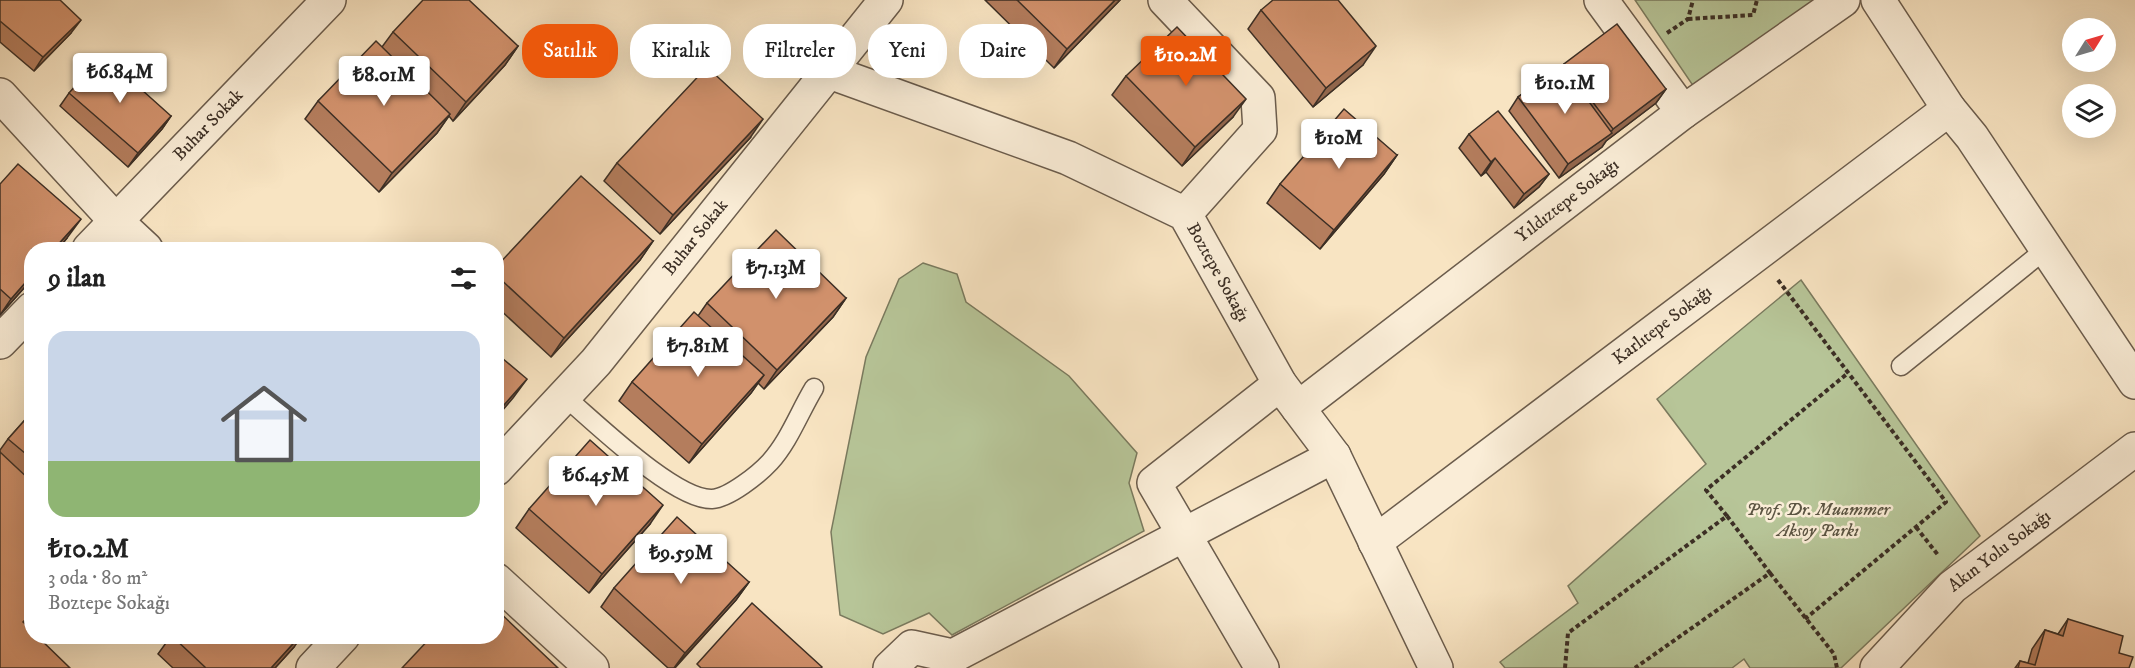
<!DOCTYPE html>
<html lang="tr">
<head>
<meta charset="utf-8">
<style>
	:root { --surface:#fff; --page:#f2f2f2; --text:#222; --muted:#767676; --accent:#ea580c }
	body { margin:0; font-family:"IM FELL DW Pica",serif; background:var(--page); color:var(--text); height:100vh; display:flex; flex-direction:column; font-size:22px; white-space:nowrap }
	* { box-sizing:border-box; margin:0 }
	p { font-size:20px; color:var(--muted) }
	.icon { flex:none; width:33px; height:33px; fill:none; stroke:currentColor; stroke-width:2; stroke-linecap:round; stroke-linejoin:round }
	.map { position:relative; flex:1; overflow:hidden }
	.sheet { position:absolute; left:24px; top:242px; width:480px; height:402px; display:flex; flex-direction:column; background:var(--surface); border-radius:24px; box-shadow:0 6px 24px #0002 }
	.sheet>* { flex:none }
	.hud { position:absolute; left:522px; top:24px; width:570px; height:54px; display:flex; gap:12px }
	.needle { width:39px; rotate:53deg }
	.tools { position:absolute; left:2062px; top:18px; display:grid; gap:12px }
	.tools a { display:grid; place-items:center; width:54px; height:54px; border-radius:50%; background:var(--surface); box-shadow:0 6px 24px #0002; font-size:30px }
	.price { position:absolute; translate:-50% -51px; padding:0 14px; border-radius:6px; background:#fff; color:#222; font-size:20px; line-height:39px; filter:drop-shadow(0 2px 3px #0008) }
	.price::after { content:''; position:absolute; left:50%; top:36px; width:18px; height:14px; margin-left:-9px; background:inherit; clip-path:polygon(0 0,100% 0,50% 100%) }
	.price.current { background:var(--accent); color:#fff }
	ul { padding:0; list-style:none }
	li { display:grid; align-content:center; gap:12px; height:318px; padding:0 24px }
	li span { display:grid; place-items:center; height:186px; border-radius:18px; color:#555 }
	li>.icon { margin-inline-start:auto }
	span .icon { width:108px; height:108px; fill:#fffc; stroke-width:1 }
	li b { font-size:26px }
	h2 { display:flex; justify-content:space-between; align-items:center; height:72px; padding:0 24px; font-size:26px }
	.tag { padding:0 21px; border-radius:24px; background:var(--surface); box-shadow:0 6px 24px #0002; font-size:21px; line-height:54px }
	.tag.current { background:var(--accent); color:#fff }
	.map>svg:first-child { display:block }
</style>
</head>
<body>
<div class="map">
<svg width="2135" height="668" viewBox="0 0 2135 668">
	<rect width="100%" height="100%" fill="#f8e4c2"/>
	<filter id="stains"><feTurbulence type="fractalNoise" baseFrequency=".00333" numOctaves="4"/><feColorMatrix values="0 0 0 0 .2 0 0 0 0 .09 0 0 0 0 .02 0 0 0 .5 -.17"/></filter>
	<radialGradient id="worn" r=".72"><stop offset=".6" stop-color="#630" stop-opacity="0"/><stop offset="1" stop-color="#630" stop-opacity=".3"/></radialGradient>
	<g fill="#b7c598" stroke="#7a7a5e" stroke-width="1.5">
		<path d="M1635,0H1828L1696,90Z"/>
		<path d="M923,263L957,274L966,302L1069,376L1137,453L1129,483L1144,531L952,635L929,613L883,634L840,615L831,532L866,357L899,279Z"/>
		<path d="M1801,280L1980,536L1841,668H1750L1744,659L1732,668H1505L1500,662L1578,603L1568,586L1706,464L1657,399Z"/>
	</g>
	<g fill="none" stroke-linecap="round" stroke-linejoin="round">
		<g stroke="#6b5c4c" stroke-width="21">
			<g id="service">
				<path d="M1901,366L2046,249"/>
				<path d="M564,396C594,421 674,500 712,499C729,498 759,474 770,462C789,441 799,413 814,388"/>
			</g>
		</g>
		<g stroke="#6b5c4c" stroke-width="36">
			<g id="minor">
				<path d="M1165,0L1258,98L1260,130L1185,214"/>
				<path d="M1601,0L1683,112"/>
				<path d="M1878,0L1949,109L1972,137L2135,382"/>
				<path id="s1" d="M827,71L1068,158L1185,214L1280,384L1334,456L1436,668"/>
				<path d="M0,95L116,221L146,249"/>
				<path id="s2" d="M89,249L329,0"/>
				<path d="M0,342L32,309"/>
				<path id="s3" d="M1298,408L1683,112L1843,0"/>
				<path id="s4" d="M496,469L596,362L886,0"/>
				<path id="s5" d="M1375,542L1949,109"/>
				<path d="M496,580L592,668"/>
				<path d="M313,668L343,636"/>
				<path d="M890,668L912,647L953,656L1334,456"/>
				<path d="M1262,668L1154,483L1280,384"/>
				<path id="s6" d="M1877,668L1952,587L2135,449"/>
			</g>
		</g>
		<g stroke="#3c2f25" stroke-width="4" stroke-dasharray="4.5 3" stroke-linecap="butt">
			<path d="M1688,19L1753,15L1757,0"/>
			<path d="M1667,33L1688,19L1693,0"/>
			<path d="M1778,280L1946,502L1805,619"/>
			<path d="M1727,516L1706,490L1848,373"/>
			<path d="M1916,527L1938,555"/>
			<path d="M1770,573L1834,654L1837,668"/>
			<path d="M1565,668L1568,633L1727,516L1770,573L1635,668"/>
		</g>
		<use href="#service" stroke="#faedd7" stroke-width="18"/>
		<use href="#minor" stroke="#faedd7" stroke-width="33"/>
	</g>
	<g fill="#b47d5d" stroke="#3c2f25" stroke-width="1.5">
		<path d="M0,0L71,33L34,71L0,42Z"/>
		<path d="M985,0H1120L1054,68Z"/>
		<path d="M1261,10L1363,65L1313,107L1248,29Z"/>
		<path d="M393,32L518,46L505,65L453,121L449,116L437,133L379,192L305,119L318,101L382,47Z"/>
		<path d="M1564,64L1666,89L1656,103L1606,141L1602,147L1559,178L1509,111L1518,97L1562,66Z"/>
		<path d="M1126,76L1233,117L1182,166L1112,95Z"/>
		<path d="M69,93L171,116L162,129L128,167L60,106Z"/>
		<path d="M1469,134L1549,174L1539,187L1514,208L1486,172L1481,176L1459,148Z"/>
		<path d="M750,138L660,234L604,181L617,163Z"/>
		<path d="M1397,155L1384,174L1320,249L1267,203L1280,184Z"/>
		<path d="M0,184L67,238L58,249H32V279L0,315Z"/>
		<path d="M653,241L640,260L551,357L496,306V267Z"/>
		<path d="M846,298L833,317L764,389L758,383L751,393L689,463L619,401L632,382L698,316L707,303Z"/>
		<path d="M32,412V618L25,624L0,668V450L8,439Z"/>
		<path d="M529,509L650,524L589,593L516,528Z"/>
		<path d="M749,582L736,600L675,668H668L601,607L614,588Z"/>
		<path d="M2068,619L2119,653L2129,668H2015L2020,661L2028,663L2032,649L2045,630L2058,634Z"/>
		<path d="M171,636L294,647L275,668H173L158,654Z"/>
	</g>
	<g fill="#92664c" stroke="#3c2f25" stroke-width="1.5">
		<path d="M1115,0H1120L1054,68L1067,49Z"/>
		<path d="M81,20L71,33L34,71L43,57Z"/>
		<path d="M518,46L505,65L453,121L466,102Z"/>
		<path d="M1376,46L1363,65L1313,107L1326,88Z"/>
		<path d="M1666,89L1656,103L1606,141L1602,147L1559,178L1568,164L1609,135L1613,129Z"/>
		<path d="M1246,99L1233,117L1182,166L1195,147Z"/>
		<path d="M450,114L437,133L379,192L392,173Z"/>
		<path d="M171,116L162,129L128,167L138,153Z"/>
		<path d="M763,119L750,138L660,234L673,215Z"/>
		<path d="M1397,155L1384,174L1320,249L1334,230Z"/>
		<path d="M1495,158L1486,172L1481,176L1491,162Z"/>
		<path d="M1549,174L1539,187L1514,208L1524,194Z"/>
		<path d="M81,219L67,238L58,249H54Z"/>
		<path d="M653,241L640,260L551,357L564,338Z"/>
		<path d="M32,275V279L0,315L11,299Z"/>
		<path d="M846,298L833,317L764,389L777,370Z"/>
		<path d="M764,375L751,393L689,463L702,444Z"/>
		<path d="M527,379L513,398L496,418V414Z"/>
		<path d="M663,505L650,524L589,593L602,574Z"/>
		<path d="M749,582L736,600L674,668L685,653Z"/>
		<path d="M32,613V618L9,641L23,622Z"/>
		<path d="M300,636H302L294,647L275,668H271Z"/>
	</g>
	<g fill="#d1916c" stroke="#3c2f25" stroke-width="1.5">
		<path d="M0,0H60L81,20L43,57L0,21Z"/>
		<path d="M423,0H469L518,46L466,102L393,32Z"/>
		<path d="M1017,0H1115L1067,49Z"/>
		<path d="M1273,0H1338L1376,46L1326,88L1261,10Z"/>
		<path d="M1617,24L1666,89L1613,129L1564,64Z"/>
		<path d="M1177,27L1246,99L1195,147L1126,76Z"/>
		<path d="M376,41L450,114L392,173L318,101Z"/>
		<path d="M103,55L171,116L138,153L69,93Z"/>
		<path d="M1562,65L1612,133L1568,164L1518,97Z"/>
		<path d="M707,67L763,119L673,215L617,163Z"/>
		<path d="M1344,109L1397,155L1334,230L1280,184Z"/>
		<path d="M1498,111L1549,174L1524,194L1495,158L1491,162L1469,134Z"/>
		<path d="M18,164L81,219L54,249H32V275L11,299L0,289V184Z"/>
		<path d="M581,176L653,241L564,338L496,275V267Z"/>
		<path d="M776,230L846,298L777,370L707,303Z"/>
		<path d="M694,312L764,375L702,444L632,382Z"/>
		<path d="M496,353L527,379L496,414Z"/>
		<path d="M32,412V459L8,439Z"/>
		<path d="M590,440L663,505L602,574L529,509Z"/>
		<path d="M0,452L32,482V613L23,622L32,630V636H37L70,668H0Z"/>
		<path d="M677,517L749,582L685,653L614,588Z"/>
		<path d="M752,603L822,667L821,668H701L697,664Z"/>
		<path d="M496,609L558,668H402L432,636H496Z"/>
		<path d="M2068,619L2123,636L2119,653L2133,657L2129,668H2018L2020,661L2035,665L2045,630L2063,636Z"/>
		<path d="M172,636H300L271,668H206Z"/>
	</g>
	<g text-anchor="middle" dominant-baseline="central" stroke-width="5" stroke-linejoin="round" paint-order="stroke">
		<g font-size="18" fill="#3c2f25" stroke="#faedd7">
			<text stroke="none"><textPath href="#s2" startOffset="172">Buhar Sokak</textPath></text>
			<text stroke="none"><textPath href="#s3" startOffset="340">Yıldıztepe Sokağı</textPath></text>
			<text stroke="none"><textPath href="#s4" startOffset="306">Buhar Sokak</textPath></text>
			<text stroke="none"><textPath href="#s1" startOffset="453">Boztepe Sokağı</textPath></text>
			<text stroke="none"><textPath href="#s5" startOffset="360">Karlıtepe Sokağı</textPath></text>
			<text stroke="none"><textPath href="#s6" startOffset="170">Akın Yolu Sokağı</textPath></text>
		</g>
		<g font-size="18" font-style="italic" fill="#5b5442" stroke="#faedd7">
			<text x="1818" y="510">Prof. Dr. Muammer<tspan x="1818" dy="21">Aksoy Parkı</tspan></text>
		</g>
	</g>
	<rect width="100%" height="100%" filter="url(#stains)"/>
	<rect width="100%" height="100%" fill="url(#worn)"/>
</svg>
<div class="tools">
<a><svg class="needle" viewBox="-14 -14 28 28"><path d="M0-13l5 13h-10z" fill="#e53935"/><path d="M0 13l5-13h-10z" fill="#767676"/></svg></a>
<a><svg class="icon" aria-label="layers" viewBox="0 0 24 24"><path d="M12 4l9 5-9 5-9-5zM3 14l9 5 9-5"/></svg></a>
</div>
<b class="price current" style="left:1186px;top:87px">₺10.2M</b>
<b class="price" style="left:120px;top:104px">₺6.84M</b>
<b class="price" style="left:384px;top:107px">₺8.01M</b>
<b class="price" style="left:1565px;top:115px">₺10.1M</b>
<b class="price" style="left:1339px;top:170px">₺10M</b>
<b class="price" style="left:776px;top:300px">₺7.13M</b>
<b class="price" style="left:698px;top:378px">₺7.81M</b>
<b class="price" style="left:596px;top:507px">₺6.45M</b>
<b class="price" style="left:681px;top:585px">₺9.59M</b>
<div class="hud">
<a class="tag current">Satılık</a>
<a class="tag">Kiralık</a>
<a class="tag">Filtreler</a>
<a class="tag">Yeni</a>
<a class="tag">Daire</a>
</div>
<section class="sheet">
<h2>9 ilan<svg class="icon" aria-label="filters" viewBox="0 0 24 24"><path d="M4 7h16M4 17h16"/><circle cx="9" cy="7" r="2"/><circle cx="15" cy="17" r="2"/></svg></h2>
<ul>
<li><span style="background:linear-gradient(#c9d6e8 70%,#8fb573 0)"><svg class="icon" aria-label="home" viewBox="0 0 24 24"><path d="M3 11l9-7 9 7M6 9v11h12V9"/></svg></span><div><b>₺10.2M</b><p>3 oda · 80 m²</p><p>Boztepe Sokağı</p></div></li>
</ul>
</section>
</div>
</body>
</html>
